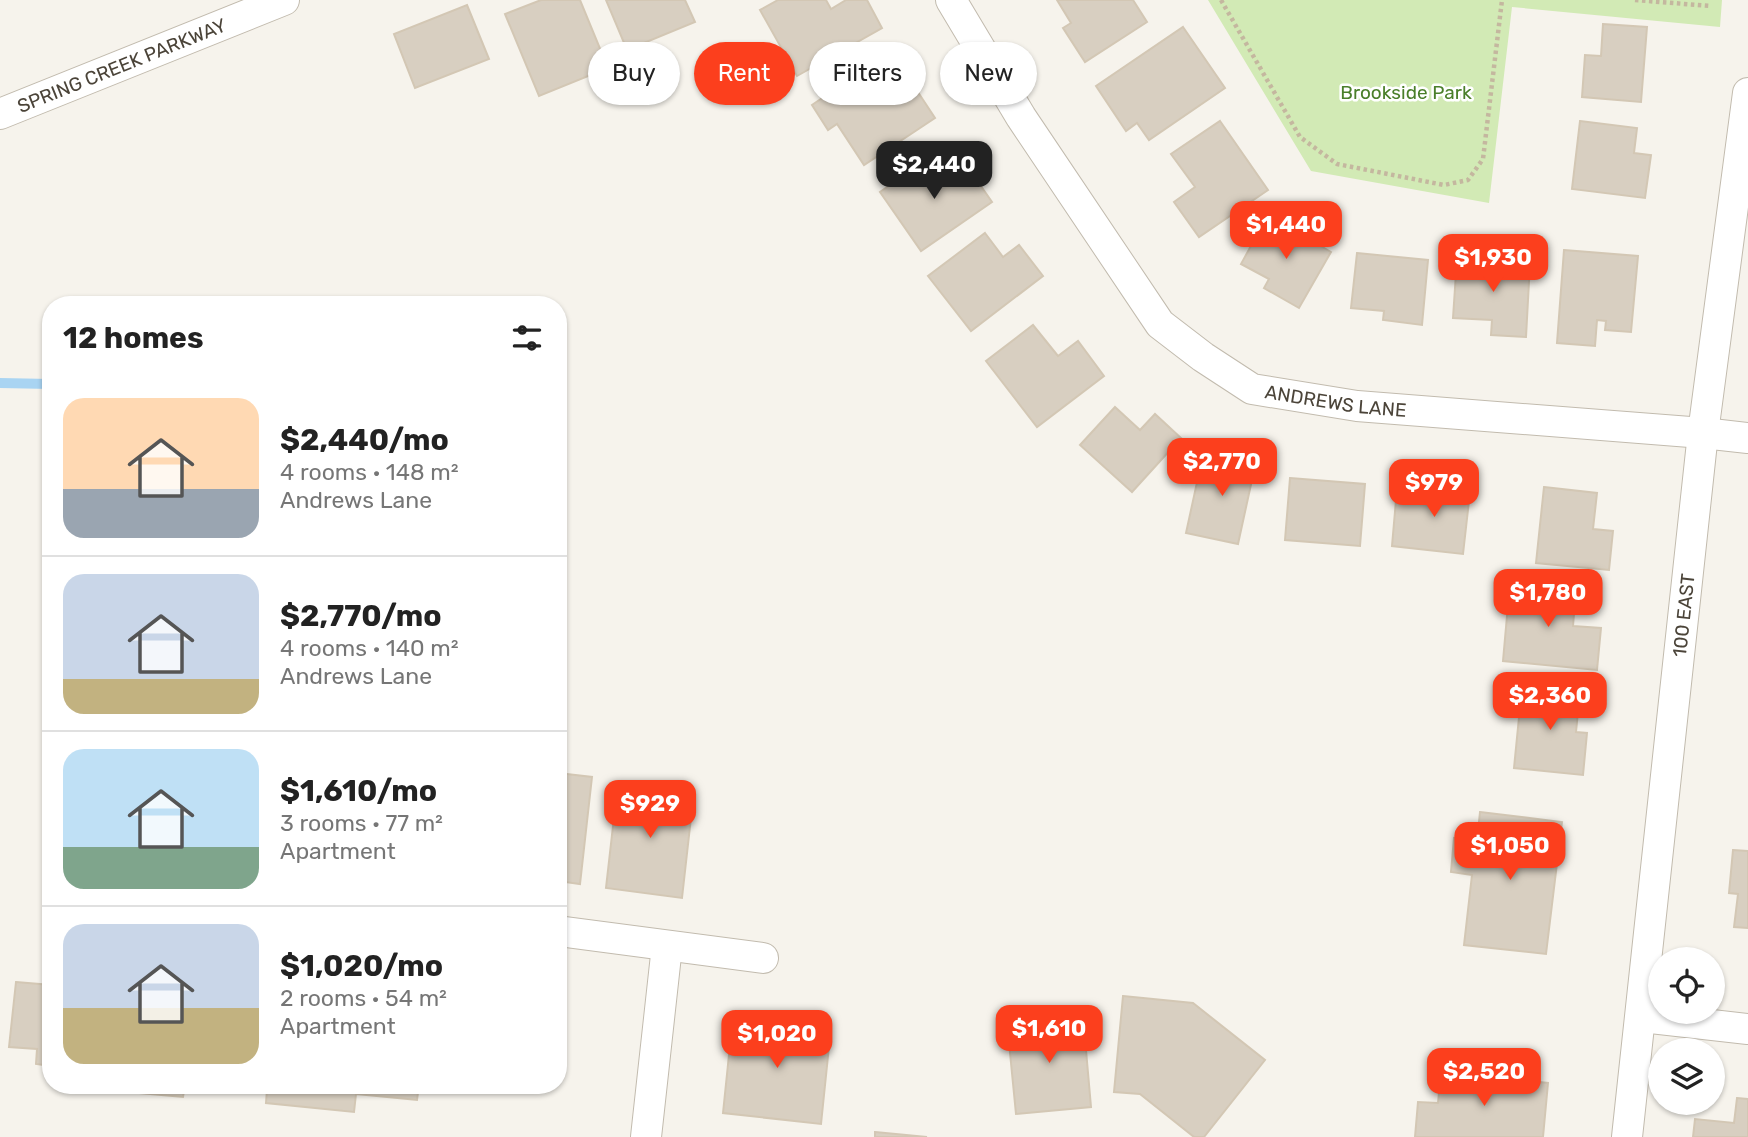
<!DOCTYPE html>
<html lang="en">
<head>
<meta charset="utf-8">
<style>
	:root { --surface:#fff; --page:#f2f2f2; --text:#222; --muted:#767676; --line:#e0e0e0; --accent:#fc3f1d }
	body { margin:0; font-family:Rubik,sans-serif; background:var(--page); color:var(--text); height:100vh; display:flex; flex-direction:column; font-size:26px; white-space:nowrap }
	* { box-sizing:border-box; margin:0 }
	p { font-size:23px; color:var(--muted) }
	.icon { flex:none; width:38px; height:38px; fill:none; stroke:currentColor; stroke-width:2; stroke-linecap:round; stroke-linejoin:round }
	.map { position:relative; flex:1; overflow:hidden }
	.sheet { position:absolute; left:42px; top:296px; width:525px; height:798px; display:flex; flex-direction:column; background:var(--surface); border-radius:28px; box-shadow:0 2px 5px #0004 }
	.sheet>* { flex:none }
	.guide { position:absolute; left:588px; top:42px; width:665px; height:63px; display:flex; gap:14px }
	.buttons { position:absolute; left:1648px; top:947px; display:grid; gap:14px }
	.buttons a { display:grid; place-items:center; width:77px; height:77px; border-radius:50%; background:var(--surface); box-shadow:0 2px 5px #0004; font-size:35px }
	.price { position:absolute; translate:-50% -60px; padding:0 16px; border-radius:14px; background:var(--accent); color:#fff; font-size:23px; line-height:46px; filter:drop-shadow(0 2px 4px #0008) }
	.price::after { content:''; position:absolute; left:50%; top:42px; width:21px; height:16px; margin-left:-10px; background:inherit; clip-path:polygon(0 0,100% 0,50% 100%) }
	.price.on { background:#222; color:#fff }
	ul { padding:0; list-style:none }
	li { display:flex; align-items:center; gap:21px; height:175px; padding:0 21px }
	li+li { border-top:2px solid var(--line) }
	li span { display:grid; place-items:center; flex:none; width:196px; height:140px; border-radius:21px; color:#555 }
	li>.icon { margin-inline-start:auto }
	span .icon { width:84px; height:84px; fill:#fffc; stroke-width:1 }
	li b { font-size:30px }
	h2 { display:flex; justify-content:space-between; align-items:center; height:84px; padding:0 21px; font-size:30px }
	.chip { padding:0 24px; border-radius:32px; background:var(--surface); box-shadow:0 2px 5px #0004; font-size:24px; line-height:63px }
	.chip.on { background:var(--accent); color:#fff }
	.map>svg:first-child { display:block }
</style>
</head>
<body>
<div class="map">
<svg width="1748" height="1137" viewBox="0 0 1748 1137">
	<rect width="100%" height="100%" fill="#f6f3ec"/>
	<path fill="#d2eab5" d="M1208,0H1722L1720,27L1512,7L1489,203L1311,171Z"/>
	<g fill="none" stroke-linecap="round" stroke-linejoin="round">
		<path stroke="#a9d4f2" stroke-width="10" d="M0,383L51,384"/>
	</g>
	<g fill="#d8cfc1" stroke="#d3c7b4" stroke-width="2">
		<path d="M541,0H580L608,68L539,96L505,14Z"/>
		<path d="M606,0H685L695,22L627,50Z"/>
		<path d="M778,0H826L831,9L846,0H867L882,28L797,76L760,10Z"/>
		<path d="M1057,0H1133L1147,22L1085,62L1063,28L1071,23Z"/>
		<path d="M467,5L489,59L415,88L394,34Z"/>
		<path d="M1603,24L1647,27L1641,102L1582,97L1585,55L1601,56Z"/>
		<path d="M1183,27L1225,88L1149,140L1137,123L1126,131L1096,86Z"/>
		<path d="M875,62L896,93L912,83L935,118L864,165L837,124L828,130L812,105Z"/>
		<path d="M1220,121L1268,190L1199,237L1174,202L1195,187L1171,154Z"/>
		<path d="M1580,121L1637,128L1634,153L1651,155L1645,198L1572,189Z"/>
		<path d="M932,156L941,170L950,165L960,180L971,172L992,202L921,251L880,192Z"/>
		<path d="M1268,215L1331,252L1299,308L1264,288L1269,279L1241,264Z"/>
		<path d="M985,233L1003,257L1019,245L1043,276L971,331L928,276Z"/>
		<path d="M1564,250L1638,256L1631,332L1605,330L1606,321L1597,320L1595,346L1557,343Z"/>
		<path d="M1357,253L1428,260L1422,325L1383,320L1384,311L1351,308Z"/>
		<path d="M1457,258L1530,263L1526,337L1491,335L1492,320L1453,318Z"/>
		<path d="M1033,325L1058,356L1078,341L1104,376L1037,427L986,361Z"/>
		<path d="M1115,407L1140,430L1155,414L1181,438L1132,492L1080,445Z"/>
		<path d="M1221,449L1257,457L1238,544L1186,533L1201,464L1217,468Z"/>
		<path d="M1290,478L1365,484L1360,546L1285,540Z"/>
		<path d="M1430,478L1471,483L1463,554L1392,546L1396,500L1427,504Z"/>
		<path d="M1544,487L1597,493L1593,529L1613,531L1609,570L1536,563Z"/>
		<path d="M1510,582L1576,589L1573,626L1601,628L1597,670L1503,661Z"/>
		<path d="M1522,687L1580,692L1576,732L1587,733L1583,775L1514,768Z"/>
		<path d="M558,773L592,777L580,884L558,881Z"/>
		<path d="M618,782L694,791L682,898L606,888Z"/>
		<path d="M1480,812L1562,822L1546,954L1464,945L1472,875L1451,872L1454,838L1477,841Z"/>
		<path d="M1733,850L1748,851V928L1734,927L1738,894L1729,893Z"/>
		<path d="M16,982L51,985V1066L36,1064L37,1049L9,1047Z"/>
		<path d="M1123,996L1193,1003L1265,1060L1204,1137H1194L1140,1094L1114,1092Z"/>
		<path d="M733,1016L831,1027L821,1124L723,1113Z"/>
		<path d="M1083,1016L1091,1107L1016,1114L1007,1022Z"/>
		<path d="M1441,1072L1548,1083L1543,1137H1415L1418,1102L1438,1103Z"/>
		<path d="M96,1085H185L183,1097L95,1089Z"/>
		<path d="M419,1085L417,1100L356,1094L354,1112L266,1103L267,1089L236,1086L447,1085V1088Z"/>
		<path d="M1737,1098L1748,1099V1137H1693L1695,1119L1734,1123Z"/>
		<path d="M875,1132L927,1137H875Z"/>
	</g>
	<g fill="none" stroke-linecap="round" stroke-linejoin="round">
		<g stroke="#c2bbae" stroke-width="32">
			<g id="minor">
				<path id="s1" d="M951,0L1021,117L1160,324L1203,357L1252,389L1357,406L1703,433L1748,438"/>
				<path id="s2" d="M0,114L284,0"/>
				<path d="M558,931L763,958"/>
				<path d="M1642,1017L1748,1029"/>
				<path d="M646,1137L667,946"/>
				<path id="s3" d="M1627,1137L1703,433L1748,93"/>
			</g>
		</g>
		<g stroke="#c4b79f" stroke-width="4.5" stroke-dasharray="3.5 3.5" stroke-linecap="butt">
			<path d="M1221,0L1300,137L1337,164L1444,185L1468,180L1483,159L1502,0"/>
			<path d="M1635,0L1710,6"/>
		</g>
		<use href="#minor" stroke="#fff" stroke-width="30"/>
	</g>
	<g text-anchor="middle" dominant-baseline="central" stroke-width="5" stroke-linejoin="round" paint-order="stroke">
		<g font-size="19" fill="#4b4439" stroke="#fff">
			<text stroke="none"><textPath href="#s2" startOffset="131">SPRING CREEK PARKWAY</textPath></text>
			<text stroke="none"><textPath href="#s1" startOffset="583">ANDREWS LANE</textPath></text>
			<text stroke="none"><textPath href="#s3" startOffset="525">100 EAST</textPath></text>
		</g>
		<g font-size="19" fill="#4a7f2a" stroke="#fff">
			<text x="1406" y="92">Brookside Park</text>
		</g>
	</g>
</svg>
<div class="buttons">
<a><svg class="icon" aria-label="locate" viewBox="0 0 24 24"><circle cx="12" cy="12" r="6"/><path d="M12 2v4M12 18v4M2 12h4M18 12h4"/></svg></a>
<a><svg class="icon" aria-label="layers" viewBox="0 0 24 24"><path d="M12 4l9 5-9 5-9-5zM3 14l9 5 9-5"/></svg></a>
</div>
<b class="price on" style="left:934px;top:201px">$2,440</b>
<b class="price" style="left:1286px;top:261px">$1,440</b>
<b class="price" style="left:1493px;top:294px">$1,930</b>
<b class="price" style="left:1222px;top:498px">$2,770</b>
<b class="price" style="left:1434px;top:519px">$979</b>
<b class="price" style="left:1548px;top:629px">$1,780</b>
<b class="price" style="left:1550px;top:732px">$2,360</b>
<b class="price" style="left:650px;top:840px">$929</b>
<b class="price" style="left:1510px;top:882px">$1,050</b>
<b class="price" style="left:1049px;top:1065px">$1,610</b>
<b class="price" style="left:777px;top:1070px">$1,020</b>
<b class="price" style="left:1484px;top:1108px">$2,520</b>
<div class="guide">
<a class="chip">Buy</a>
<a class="chip on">Rent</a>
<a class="chip">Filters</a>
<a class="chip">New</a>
</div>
<section class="sheet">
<h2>12 homes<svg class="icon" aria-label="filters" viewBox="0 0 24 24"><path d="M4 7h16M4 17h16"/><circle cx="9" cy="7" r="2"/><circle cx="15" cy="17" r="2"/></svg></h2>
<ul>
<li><span style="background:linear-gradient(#ffd9b3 65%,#9aa5b1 0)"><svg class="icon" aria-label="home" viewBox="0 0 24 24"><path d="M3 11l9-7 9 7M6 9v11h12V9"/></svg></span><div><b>$2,440/mo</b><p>4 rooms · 148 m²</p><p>Andrews Lane</p></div></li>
<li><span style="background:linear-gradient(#c9d6e8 75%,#c2b280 0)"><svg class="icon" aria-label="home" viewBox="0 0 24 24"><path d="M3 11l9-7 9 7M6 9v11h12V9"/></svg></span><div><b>$2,770/mo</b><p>4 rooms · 140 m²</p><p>Andrews Lane</p></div></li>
<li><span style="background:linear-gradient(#bfe0f5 70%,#7fa58c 0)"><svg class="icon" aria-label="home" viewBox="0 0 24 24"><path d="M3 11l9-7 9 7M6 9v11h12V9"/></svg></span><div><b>$1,610/mo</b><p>3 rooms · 77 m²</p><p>Apartment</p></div></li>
<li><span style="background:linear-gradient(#c9d6e8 60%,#c2b280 0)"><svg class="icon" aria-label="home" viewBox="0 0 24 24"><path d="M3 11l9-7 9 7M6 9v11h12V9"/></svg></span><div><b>$1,020/mo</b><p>2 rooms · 54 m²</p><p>Apartment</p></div></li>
</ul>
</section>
</div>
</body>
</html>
